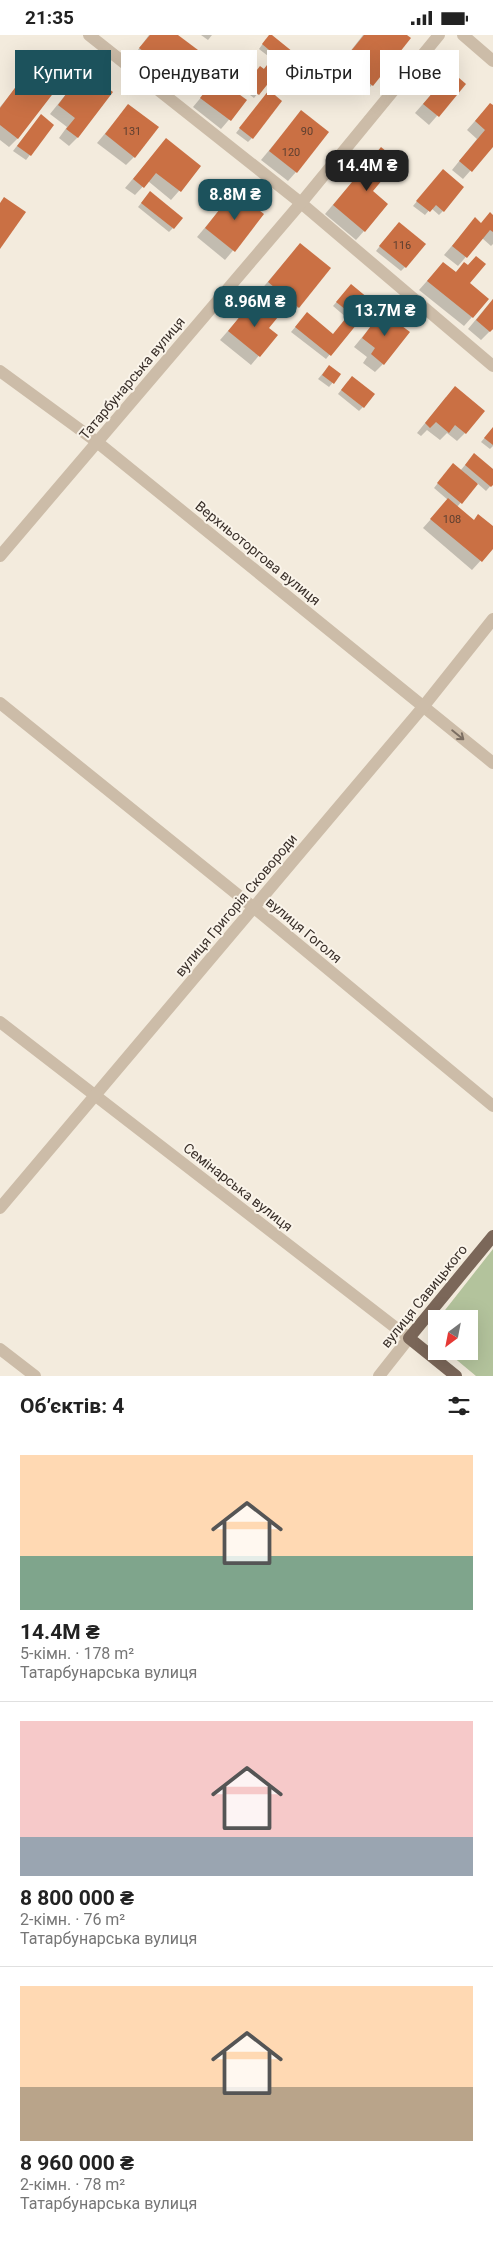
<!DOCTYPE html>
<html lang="uk">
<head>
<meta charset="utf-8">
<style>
	:root { --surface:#fff; --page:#f6f6f6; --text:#222; --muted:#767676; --line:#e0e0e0; --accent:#1c525c }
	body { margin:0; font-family:Roboto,sans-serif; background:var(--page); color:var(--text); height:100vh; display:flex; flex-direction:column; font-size:19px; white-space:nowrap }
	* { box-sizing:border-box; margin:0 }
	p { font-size:16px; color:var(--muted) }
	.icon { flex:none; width:28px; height:28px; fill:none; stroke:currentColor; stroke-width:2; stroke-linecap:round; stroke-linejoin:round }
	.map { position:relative; height:1341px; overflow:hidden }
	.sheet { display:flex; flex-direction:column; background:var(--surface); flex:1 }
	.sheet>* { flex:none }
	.top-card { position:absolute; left:15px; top:15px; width:464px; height:45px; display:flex; gap:10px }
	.needle { width:32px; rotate:212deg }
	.controls { position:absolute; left:428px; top:1275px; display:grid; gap:10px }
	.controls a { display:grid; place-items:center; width:50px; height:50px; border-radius:0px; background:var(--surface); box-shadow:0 5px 20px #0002; font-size:25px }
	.price { position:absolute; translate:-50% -42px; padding:0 11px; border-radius:10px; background:var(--accent); color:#fff; font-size:16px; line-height:32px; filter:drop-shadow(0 1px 2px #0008) }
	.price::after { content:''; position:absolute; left:50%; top:30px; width:15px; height:11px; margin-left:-8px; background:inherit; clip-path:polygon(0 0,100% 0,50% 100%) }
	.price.selected { background:#222; color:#fff }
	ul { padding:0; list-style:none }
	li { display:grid; align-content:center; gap:10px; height:265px; padding:0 20px }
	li+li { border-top:1px solid var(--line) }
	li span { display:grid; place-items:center; height:155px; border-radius:0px; color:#555 }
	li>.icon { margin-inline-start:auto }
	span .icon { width:90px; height:90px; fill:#fffc; stroke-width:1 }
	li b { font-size:21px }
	h2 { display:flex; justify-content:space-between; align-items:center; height:60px; padding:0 20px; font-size:21px }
	.pill { padding:0 18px; border-radius:0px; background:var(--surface); box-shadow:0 5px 20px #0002; font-size:18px; line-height:45px }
	.pill.selected { background:var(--accent); color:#fff }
	.status { display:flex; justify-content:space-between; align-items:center; height:35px; padding:0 25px; background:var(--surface); direction:ltr }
	.status svg { height:14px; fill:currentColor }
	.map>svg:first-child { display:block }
</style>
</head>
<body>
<div class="status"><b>21:35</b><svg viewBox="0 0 49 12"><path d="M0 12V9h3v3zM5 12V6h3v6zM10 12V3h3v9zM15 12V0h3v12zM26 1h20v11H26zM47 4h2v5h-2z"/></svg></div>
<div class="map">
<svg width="493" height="1341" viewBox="0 0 493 1341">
	<rect width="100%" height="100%" fill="#f3ebdd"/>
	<path fill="#b3c39c" d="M493,1214V1341H476L446,1316H469V1284H438Z"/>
	<g fill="#0003">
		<path d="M149,0H176V41L168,50L132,23Z"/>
		<path d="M201,0H212L208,5Z"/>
		<path d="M363,0H405L372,50L363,59L335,36Z"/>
		<path d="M266,4L292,17L254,63L242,54L256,37L263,35L272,24L259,14Z"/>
		<path d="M204,21L218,25L202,45L191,36Z"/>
		<path d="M47,31L18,103L9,112L0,105V72L23,44L31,50Z"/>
		<path d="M223,36L234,58L245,66L221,94L193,72Z"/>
		<path d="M84,37L77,103L69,111L59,103L67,92L50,79Z"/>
		<path d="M451,37L465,49L429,90L415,78Z"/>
		<path d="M265,61L252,103L248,107L236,98Z"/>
		<path d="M128,71L134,122L126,130L97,108Z"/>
		<path d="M493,72V110L463,144L452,135L477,104L467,95L482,78Z"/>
		<path d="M301,77L296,137L288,146L261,125Z"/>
		<path d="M37,85L53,90L26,125L13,116Z"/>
		<path d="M166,105L200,132L171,165L148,146L135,160L125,153Z"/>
		<path d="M373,123L371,157L364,196L356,205L325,179Z"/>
		<path d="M439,140L443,176L439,180L431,173L425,180L413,171Z"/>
		<path d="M235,157L263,180L225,225L197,202Z"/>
		<path d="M146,162L173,193L169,197L138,172Z"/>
		<path d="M493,181V209L491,211L482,203L458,231L444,220L475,184L480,189Z"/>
		<path d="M395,192L405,232L401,236L376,216Z"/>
		<path d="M300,209L298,272L290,280L260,256Z"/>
		<path d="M476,222L468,249L472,282L464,291L419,255L443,228L455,238L464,229L467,231Z"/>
		<path d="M347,255L372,268L326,324L291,297L303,283L333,300L347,283L333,271Z"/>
		<path d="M493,264V295L492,294L481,305L468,294Z"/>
		<path d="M255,265L268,293L276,300L251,330L220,305Z"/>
		<path d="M382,278L383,329L375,337L363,328L367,322L354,312Z"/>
		<path d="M329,331L340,339L329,352L318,344Z"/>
		<path d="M348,346L363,372L359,376L338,359Z"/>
		<path d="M446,362L465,398L457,406L447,398L440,405L427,395L421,401L417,398Z"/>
		<path d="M493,393V411L490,414L481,407Z"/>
		<path d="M470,424L493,436V448L486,456L477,448L457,472L474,486L493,493V512L472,535L423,493L448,465L434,453L449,434L460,436Z"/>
	</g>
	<g fill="#ca7044">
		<path d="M150,0H178L198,15L177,42L139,13Z"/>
		<path d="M269,0H272L293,17L259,60L246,49L260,31L264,34L275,20L262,9Z"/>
		<path d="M364,0H407L411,3L373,51L342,27Z"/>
		<path d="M208,15L220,25L207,41L194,32Z"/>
		<path d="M47,30L65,43L18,104L0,90V73L23,42L32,50Z"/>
		<path d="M223,34L242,49L236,57L247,65L231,86L200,63Z"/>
		<path d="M84,35L113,57L78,103L66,94L75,83L58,70Z"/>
		<path d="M451,36L466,49L439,82L423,69Z"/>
		<path d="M269,55L282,66L253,104L239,93Z"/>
		<path d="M490,68L493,70V112L472,137L459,126L485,95L475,86Z"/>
		<path d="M128,69L159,92L135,123L105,99Z"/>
		<path d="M301,75L329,97L297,138L269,116Z"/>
		<path d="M41,79L54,90L31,121L17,111Z"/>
		<path d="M166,103L201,131L181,157L156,138L144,153L133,144Z"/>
		<path d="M381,112L398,126L373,156L388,169L365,197L333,170Z"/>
		<path d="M443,134L464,152L444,177L436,170L430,177L416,166Z"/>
		<path d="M150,156L183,183L174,194L141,168Z"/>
		<path d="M234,156L264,179L235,217L205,193Z"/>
		<path d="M4,162L26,177L0,214V168Z"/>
		<path d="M490,177L493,180V197L490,195L467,223L452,211L475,182L481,188Z"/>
		<path d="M399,187L426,209L406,233L379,211Z"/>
		<path d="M300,208L331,233L299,273L268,247Z"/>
		<path d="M476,221L486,229L470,248L489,264L473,283L427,246L443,227L456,237L464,227L468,230Z"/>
		<path d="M351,249L374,268L331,321L295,292L307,277L333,299L350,278L336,267Z"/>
		<path d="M255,263L278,282L269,293L278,300L260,322L228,296Z"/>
		<path d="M493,264V294L490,297L476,285Z"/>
		<path d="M382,276L410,297L384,330L371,319L375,313L362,303Z"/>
		<path d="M329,330L341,339L334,349L322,340Z"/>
		<path d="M352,341L375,359L364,373L341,355Z"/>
		<path d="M455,351L485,376L466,399L455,390L449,398L436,387L430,393L425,388Z"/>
		<path d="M493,392V410L484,403Z"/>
		<path d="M474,418L493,434V450L491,452L465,430Z"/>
		<path d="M453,428L478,449L462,469L437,448Z"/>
		<path d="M448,463L474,485L478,479L493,491V514L482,527L430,484Z"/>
	</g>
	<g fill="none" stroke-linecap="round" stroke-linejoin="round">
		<g stroke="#ccbca8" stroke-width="12">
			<path d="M89,0L301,168L493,331"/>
			<path d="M463,0L493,26"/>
			<path d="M0,336L97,407L493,728"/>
			<path d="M0,521L301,168L439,0"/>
			<path d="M0,668L253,872L493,1071"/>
			<path d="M0,987L409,1303L379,1341"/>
			<path d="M0,1173L423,672L493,584"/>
			<path d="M0,1314L35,1341"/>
		</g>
		<path stroke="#7b6759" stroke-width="12" d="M456,1341L409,1303L493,1201"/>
	</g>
	<defs><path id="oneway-shaft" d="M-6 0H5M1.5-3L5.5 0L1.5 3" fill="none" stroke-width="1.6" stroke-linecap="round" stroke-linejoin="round" transform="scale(1.25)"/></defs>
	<use stroke="#7b6e62" href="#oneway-shaft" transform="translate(458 700) rotate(39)"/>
	<g text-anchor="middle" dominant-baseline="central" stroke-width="4" stroke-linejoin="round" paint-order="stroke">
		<g font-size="11" fill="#5d3f30">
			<text x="132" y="96">131</text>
			<text x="307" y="96">90</text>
			<text x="291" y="117">120</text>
			<text x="402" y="210">116</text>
			<text x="452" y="484">108</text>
		</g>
		<g font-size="14" fill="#392f29" stroke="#faf4ea">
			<text transform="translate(132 343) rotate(-50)">Татарбунарська вулиця</text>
			<text transform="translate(258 518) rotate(39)">Верхньоторгова вулиця</text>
			<text transform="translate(236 870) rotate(-50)">вулиця Григорія Сковороди</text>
			<text transform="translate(304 895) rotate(40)">вулиця Гоголя</text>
			<text transform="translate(238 1152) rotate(38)">Семінарська вулиця</text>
			<text transform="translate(424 1261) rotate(-51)">вулиця Савицького</text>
		</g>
	</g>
</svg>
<div class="controls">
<a><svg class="needle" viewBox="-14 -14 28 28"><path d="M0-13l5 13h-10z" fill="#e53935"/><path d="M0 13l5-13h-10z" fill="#767676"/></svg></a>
</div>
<b class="price selected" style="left:367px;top:157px">14.4M ₴</b>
<b class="price" style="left:235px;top:186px">8.8M ₴</b>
<b class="price" style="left:255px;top:293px">8.96M ₴</b>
<b class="price" style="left:385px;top:302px">13.7M ₴</b>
<div class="top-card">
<a class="pill selected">Купити</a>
<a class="pill">Орендувати</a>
<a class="pill">Фільтри</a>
<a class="pill">Нове</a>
</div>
</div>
<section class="sheet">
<h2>Об’єктів: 4<svg class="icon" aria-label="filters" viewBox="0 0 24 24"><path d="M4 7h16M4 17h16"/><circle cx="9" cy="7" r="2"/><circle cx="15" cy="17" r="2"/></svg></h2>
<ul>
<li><span style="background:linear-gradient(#ffd9b3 65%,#7fa58c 0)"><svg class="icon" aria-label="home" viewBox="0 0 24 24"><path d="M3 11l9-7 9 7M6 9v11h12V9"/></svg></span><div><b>14.4M ₴</b><p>5-кімн. · 178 m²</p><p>Татарбунарська вулиця</p></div></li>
<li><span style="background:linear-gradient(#f6c9c9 75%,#9aa5b1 0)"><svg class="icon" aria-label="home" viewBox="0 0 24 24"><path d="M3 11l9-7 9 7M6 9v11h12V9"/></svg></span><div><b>8 800 000 ₴</b><p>2-кімн. · 76 m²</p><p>Татарбунарська вулиця</p></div></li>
<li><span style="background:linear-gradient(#ffd9b3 65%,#b9a48a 0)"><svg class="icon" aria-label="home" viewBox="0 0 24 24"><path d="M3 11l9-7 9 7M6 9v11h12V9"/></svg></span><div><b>8 960 000 ₴</b><p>2-кімн. · 78 m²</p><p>Татарбунарська вулиця</p></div></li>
</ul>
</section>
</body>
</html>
